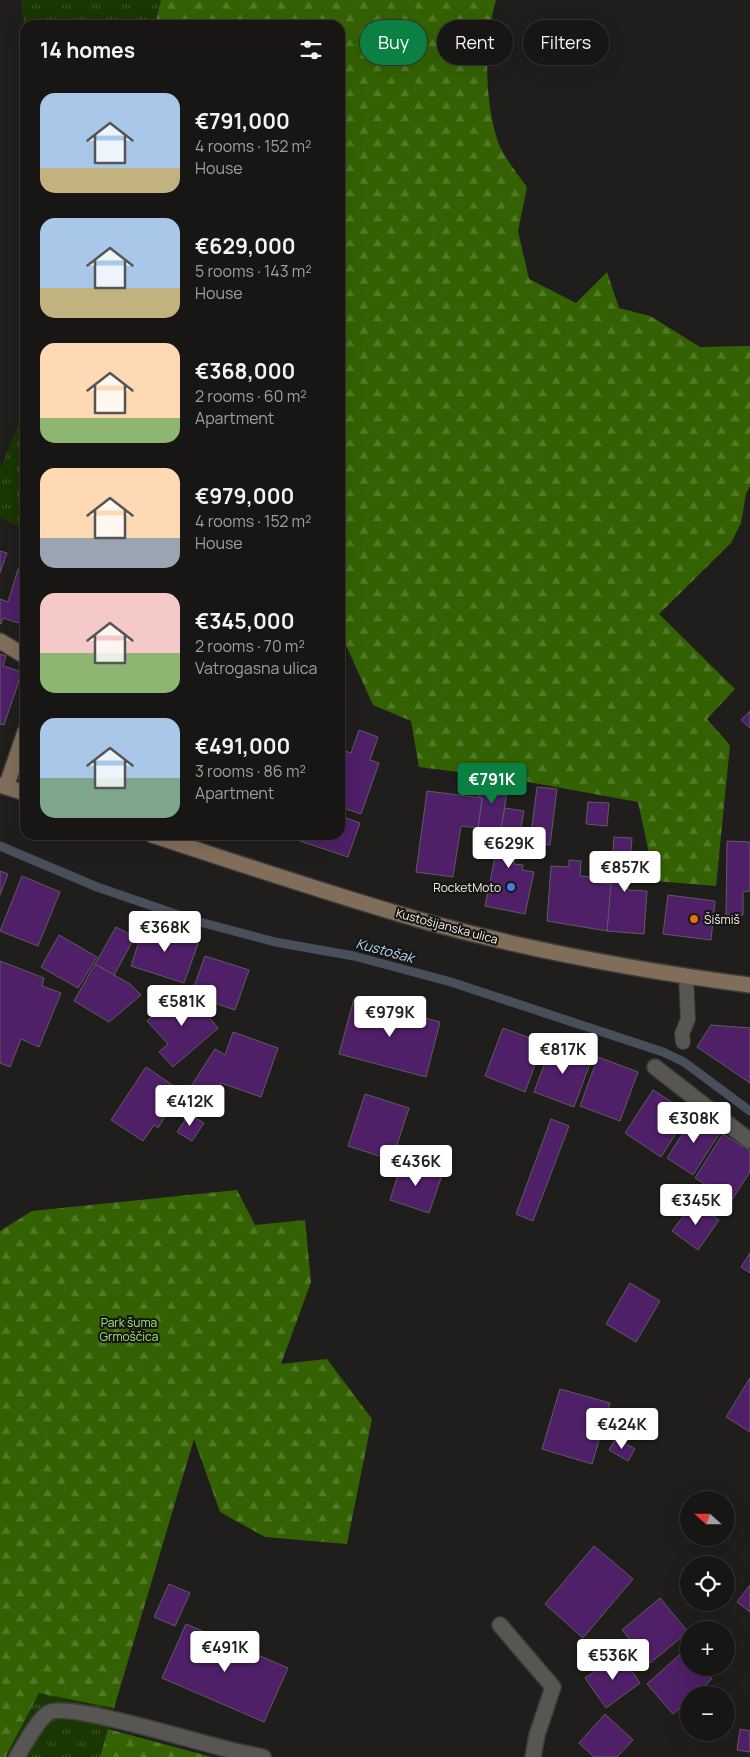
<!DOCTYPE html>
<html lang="en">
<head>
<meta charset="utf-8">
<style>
	:root { --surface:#171615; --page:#242322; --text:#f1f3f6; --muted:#9e9fa0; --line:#363534; --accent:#0b8043 }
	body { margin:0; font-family:Manrope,sans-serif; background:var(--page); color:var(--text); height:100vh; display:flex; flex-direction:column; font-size:19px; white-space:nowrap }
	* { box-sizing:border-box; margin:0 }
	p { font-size:16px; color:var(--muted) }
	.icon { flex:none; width:28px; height:28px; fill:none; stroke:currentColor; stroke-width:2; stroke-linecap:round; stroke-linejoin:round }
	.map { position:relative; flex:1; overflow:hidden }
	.drawer { position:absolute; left:20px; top:20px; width:325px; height:820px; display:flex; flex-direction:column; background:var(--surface); border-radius:15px; box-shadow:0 5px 20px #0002,0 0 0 1px var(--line) }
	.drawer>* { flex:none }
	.hud { position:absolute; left:360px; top:20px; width:315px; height:45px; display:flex; gap:10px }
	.needle { width:32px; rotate:291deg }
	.controls { position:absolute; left:680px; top:1491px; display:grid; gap:10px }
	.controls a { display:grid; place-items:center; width:55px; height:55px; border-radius:50%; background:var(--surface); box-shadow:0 5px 20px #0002,0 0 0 1px var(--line); font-size:25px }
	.price { position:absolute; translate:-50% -42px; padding:0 11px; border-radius:5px; background:#fff; color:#222; font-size:16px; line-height:32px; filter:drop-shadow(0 1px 2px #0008) }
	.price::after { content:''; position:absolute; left:50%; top:30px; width:15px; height:11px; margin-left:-8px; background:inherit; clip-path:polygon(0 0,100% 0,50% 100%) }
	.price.active { background:var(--accent); color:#fff }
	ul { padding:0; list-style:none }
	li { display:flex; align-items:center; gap:15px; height:125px; padding:0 20px }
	li span { display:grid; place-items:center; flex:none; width:140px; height:100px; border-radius:15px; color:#555 }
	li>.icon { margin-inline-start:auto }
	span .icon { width:60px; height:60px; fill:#fffc; stroke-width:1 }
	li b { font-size:21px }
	h2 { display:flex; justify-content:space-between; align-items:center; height:60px; padding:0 20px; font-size:21px }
	.chip { padding:0 18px; border-radius:22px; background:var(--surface); box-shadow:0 5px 20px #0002,0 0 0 1px var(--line); font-size:18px; line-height:45px }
	.chip.active { background:var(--accent); color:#fff }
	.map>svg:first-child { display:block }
</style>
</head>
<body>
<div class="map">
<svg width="750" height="1757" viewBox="0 0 750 1757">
	<defs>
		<pattern id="grass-tufts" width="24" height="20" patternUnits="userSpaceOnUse" patternTransform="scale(1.25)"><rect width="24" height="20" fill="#1a3601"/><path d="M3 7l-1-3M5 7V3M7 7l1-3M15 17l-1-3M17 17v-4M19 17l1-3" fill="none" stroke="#3c5426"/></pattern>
		<pattern id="forest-firs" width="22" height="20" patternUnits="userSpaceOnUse" patternTransform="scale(1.25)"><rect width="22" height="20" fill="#346203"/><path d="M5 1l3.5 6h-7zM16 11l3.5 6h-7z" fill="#527928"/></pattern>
	</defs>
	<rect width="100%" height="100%" fill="#1f1e1c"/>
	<g fill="url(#grass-tufts)">
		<path d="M21,0H161L155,25H25V32Z"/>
		<path d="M25,409V529L0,518V469Z"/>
		<path d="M39,1692L114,1708L100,1757H5Z"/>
	</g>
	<g fill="url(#forest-firs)">
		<path d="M161,0H496C484,42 484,100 498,142C502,154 519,176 527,187L518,231L529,279L576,303L607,272L619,308L650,316L700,347L750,346V486L746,494L741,523L731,543L659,614L735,689L707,719L730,745L716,886L655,881L638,802L506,778L419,767L411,721L373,705L340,632V25H155Z"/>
		<path d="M237,1190L255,1225L305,1220L311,1282L281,1364L327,1359L372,1419L347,1544L265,1537L220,1512L194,1439L114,1708L39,1693L8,1752L5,1757H0V1231L32,1211Z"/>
		<path d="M108,1729L212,1757H100Z"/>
	</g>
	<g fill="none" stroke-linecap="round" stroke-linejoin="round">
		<path stroke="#494e5b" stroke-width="9" d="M0,846L97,887L196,921L275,942L354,956L451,982L663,1052L684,1062L750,1111"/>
	</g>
	<g fill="#4f1f68" stroke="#5e5c5f">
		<path d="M0,551L7,553L0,573Z"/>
		<path d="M25,562V625L3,618L1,624L0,623V599L8,602L18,569L22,571Z"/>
		<path d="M0,654L6,656L3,666L22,672L4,725L0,724Z"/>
		<path d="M750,711V728L741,720Z"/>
		<path d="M359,730L378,737L370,760L379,763L361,814L340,807V749L351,753Z"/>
		<path d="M480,781L508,785L501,831L478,828L482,798H478Z"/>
		<path d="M537,787L557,789L550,845L530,842Z"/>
		<path d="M427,791L482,798L478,828L461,826L453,877L416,872Z"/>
		<path d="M588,802L609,803L607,826L586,824Z"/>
		<path d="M505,808L524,811L514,864L523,865L522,870L534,872L525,914L485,906Z"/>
		<path d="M340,816L360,823L348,857L291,838L292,835H340Z"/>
		<path d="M614,837L632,838L628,890L647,891L644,934L607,931Z"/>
		<path d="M727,841L750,842V891L743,892V915H726Z"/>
		<path d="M569,860L581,861L580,876L592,877V882L611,884L607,931L547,921L551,866L569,867Z"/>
		<path d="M0,871L8,874L0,895Z"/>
		<path d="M22,876L60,892L38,946L0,931Z"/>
		<path d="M668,895L715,901L711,940L663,934Z"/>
		<path d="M145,923L199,941L184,983L131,966Z"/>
		<path d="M116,927L135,937L114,975L95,964Z"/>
		<path d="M59,935L97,957L78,988L41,967Z"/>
		<path d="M205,956L249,970L235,1010L191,995Z"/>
		<path d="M0,961L44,978L42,986L61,993L39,1047L21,1039L10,1067L0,1063Z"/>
		<path d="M95,964L130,984L141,995L109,1022L74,1001Z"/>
		<path d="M184,988L218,1028L173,1067L159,1052L168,1044L147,1021Z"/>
		<path d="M354,999L440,1022L426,1077L339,1054Z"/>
		<path d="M711,1025L750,1028V1083L697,1047Z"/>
		<path d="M503,1028L543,1043L525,1092L485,1076Z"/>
		<path d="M233,1032L278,1048L261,1097L221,1083L201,1115L181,1102L215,1049L225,1055Z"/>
		<path d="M552,1044L592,1058L574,1107L534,1092Z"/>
		<path d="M598,1057L638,1072L620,1121L580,1106Z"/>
		<path d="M146,1067L181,1091L158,1128L154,1125L143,1141L111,1120Z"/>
		<path d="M653,1090L689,1113L661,1157L625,1133Z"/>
		<path d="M365,1094L409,1108L392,1160L348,1146Z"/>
		<path d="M189,1114L204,1123L192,1141L177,1132Z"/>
		<path d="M695,1114L721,1131L693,1175L667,1158Z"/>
		<path d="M551,1119L569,1126L533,1221L516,1214Z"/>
		<path d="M723,1134L750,1151V1172L731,1201L695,1178Z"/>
		<path d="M402,1162L442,1175L429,1213L390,1200Z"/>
		<path d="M694,1202L719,1220L698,1250L672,1231Z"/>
		<path d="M750,1253V1273L741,1267Z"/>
		<path d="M630,1283L660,1301L636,1342L606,1324Z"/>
		<path d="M750,1378V1432L726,1417Z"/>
		<path d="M560,1389L610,1403L592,1464L542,1449Z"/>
		<path d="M616,1438L635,1449L628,1461L609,1450Z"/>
		<path d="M594,1546L633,1579L583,1638L545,1604Z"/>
		<path d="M169,1584L190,1593L175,1626L154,1617Z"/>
		<path d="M750,1585V1612L737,1602Z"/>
		<path d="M660,1598L688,1632L650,1663L622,1630Z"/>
		<path d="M186,1624L288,1668L264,1722L162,1678Z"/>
		<path d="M685,1650L689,1654V1668H701L712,1679L694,1695H689V1700L673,1714L647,1684Z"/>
		<path d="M620,1654L640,1683L606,1708L585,1678Z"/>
		<path d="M605,1714L633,1740L617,1757H594L579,1743Z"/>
		<path d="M740,1729L750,1731V1752L737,1750Z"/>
	</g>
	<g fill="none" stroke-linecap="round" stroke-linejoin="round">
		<g stroke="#3c3b3a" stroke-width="16">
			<path id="lane" d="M683,1042L682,1034L688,1019L686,977"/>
		</g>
		<g stroke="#3c3b3a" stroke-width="18">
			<g id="street">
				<path d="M655,1067L750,1141"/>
				<path d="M500,1625L553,1687L537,1735L533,1757"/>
				<path d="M17,1757C24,1745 37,1721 48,1713C65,1701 193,1741 219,1747C233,1751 248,1754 263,1757"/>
			</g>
		</g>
		<g stroke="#3c3b3a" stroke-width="18">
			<g id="secondary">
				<path d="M0,641L25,656"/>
				<path d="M0,785L25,793"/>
				<path d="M6,787L25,732"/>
				<path d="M152,835C244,865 335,896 427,922C533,951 641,971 750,985"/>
			</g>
		</g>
		<use href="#lane" stroke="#575653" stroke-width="14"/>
		<use href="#street" stroke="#575653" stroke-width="15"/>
		<use href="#secondary" stroke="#816e5a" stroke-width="15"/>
	</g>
	<circle fill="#3f7fe0" stroke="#161512" stroke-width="2" cx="511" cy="887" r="5"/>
	<circle fill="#e8710a" stroke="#161512" stroke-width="2" cx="694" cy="919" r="5"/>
	<g text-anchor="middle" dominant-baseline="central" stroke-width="4" stroke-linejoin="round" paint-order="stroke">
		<g font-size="12" fill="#f3f2f1" stroke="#161512" text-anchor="end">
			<text x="501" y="887">RocketMoto</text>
			<text x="704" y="919" text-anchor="start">Šišmiš</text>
		</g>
		<g font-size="12" fill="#f3f2f1" stroke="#161512">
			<text transform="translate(447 926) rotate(15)">Kustošijanska ulica</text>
		</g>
		<g font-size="12" fill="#a2e375" stroke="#161512">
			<text x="129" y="1322">Park šuma<tspan x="129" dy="14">Grmoščica</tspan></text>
		</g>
		<g font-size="14" font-style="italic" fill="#b2d7fa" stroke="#161512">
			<text transform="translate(385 950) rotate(15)">Kustošak</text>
		</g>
	</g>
</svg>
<div class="controls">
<a><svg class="needle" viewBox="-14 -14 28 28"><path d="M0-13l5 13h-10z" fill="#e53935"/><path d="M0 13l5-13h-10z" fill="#9e9fa0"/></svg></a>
<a><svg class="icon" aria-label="locate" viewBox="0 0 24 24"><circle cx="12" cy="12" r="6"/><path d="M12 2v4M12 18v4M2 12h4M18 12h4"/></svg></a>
<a>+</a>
<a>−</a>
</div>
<b class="price active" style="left:492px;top:805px">€791K</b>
<b class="price" style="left:509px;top:869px">€629K</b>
<b class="price" style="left:625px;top:893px">€857K</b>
<b class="price" style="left:165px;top:953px">€368K</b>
<b class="price" style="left:182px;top:1027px">€581K</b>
<b class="price" style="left:390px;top:1038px">€979K</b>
<b class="price" style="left:563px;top:1075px">€817K</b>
<b class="price" style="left:190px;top:1127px">€412K</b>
<b class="price" style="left:694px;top:1144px">€308K</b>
<b class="price" style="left:416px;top:1187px">€436K</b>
<b class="price" style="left:696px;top:1226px">€345K</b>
<b class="price" style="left:622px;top:1450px">€424K</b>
<b class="price" style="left:225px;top:1673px">€491K</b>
<b class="price" style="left:613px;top:1681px">€536K</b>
<div class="hud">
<a class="chip active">Buy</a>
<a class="chip">Rent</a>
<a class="chip">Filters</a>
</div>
<section class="drawer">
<h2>14 homes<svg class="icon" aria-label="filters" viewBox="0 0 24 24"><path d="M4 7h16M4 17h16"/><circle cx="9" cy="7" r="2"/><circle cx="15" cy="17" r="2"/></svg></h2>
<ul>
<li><span style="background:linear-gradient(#a9c7e8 75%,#c2b280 0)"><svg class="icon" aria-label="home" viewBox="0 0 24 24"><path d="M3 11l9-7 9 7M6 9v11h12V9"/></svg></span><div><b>€791,000</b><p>4 rooms · 152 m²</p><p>House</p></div></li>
<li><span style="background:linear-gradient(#a9c7e8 70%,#c2b280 0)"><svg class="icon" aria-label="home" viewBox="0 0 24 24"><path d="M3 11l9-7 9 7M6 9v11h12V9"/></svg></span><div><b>€629,000</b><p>5 rooms · 143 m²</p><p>House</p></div></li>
<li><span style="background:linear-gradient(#ffd9b3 75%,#8fb573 0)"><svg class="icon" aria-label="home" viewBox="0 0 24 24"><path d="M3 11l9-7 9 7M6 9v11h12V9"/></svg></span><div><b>€368,000</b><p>2 rooms · 60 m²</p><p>Apartment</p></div></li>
<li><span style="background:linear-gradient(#ffd9b3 70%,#9aa5b1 0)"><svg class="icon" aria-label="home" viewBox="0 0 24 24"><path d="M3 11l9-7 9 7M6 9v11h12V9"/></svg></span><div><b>€979,000</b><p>4 rooms · 152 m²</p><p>House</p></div></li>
<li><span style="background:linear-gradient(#f6c9c9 60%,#8fb573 0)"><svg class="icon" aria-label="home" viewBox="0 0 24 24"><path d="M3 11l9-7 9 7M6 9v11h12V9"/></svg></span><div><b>€345,000</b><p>2 rooms · 70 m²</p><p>Vatrogasna ulica</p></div></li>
<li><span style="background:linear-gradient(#a9c7e8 60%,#7fa58c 0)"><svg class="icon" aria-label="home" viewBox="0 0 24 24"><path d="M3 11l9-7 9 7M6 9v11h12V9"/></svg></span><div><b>€491,000</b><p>3 rooms · 86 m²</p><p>Apartment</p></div></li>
</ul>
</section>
</div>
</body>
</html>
